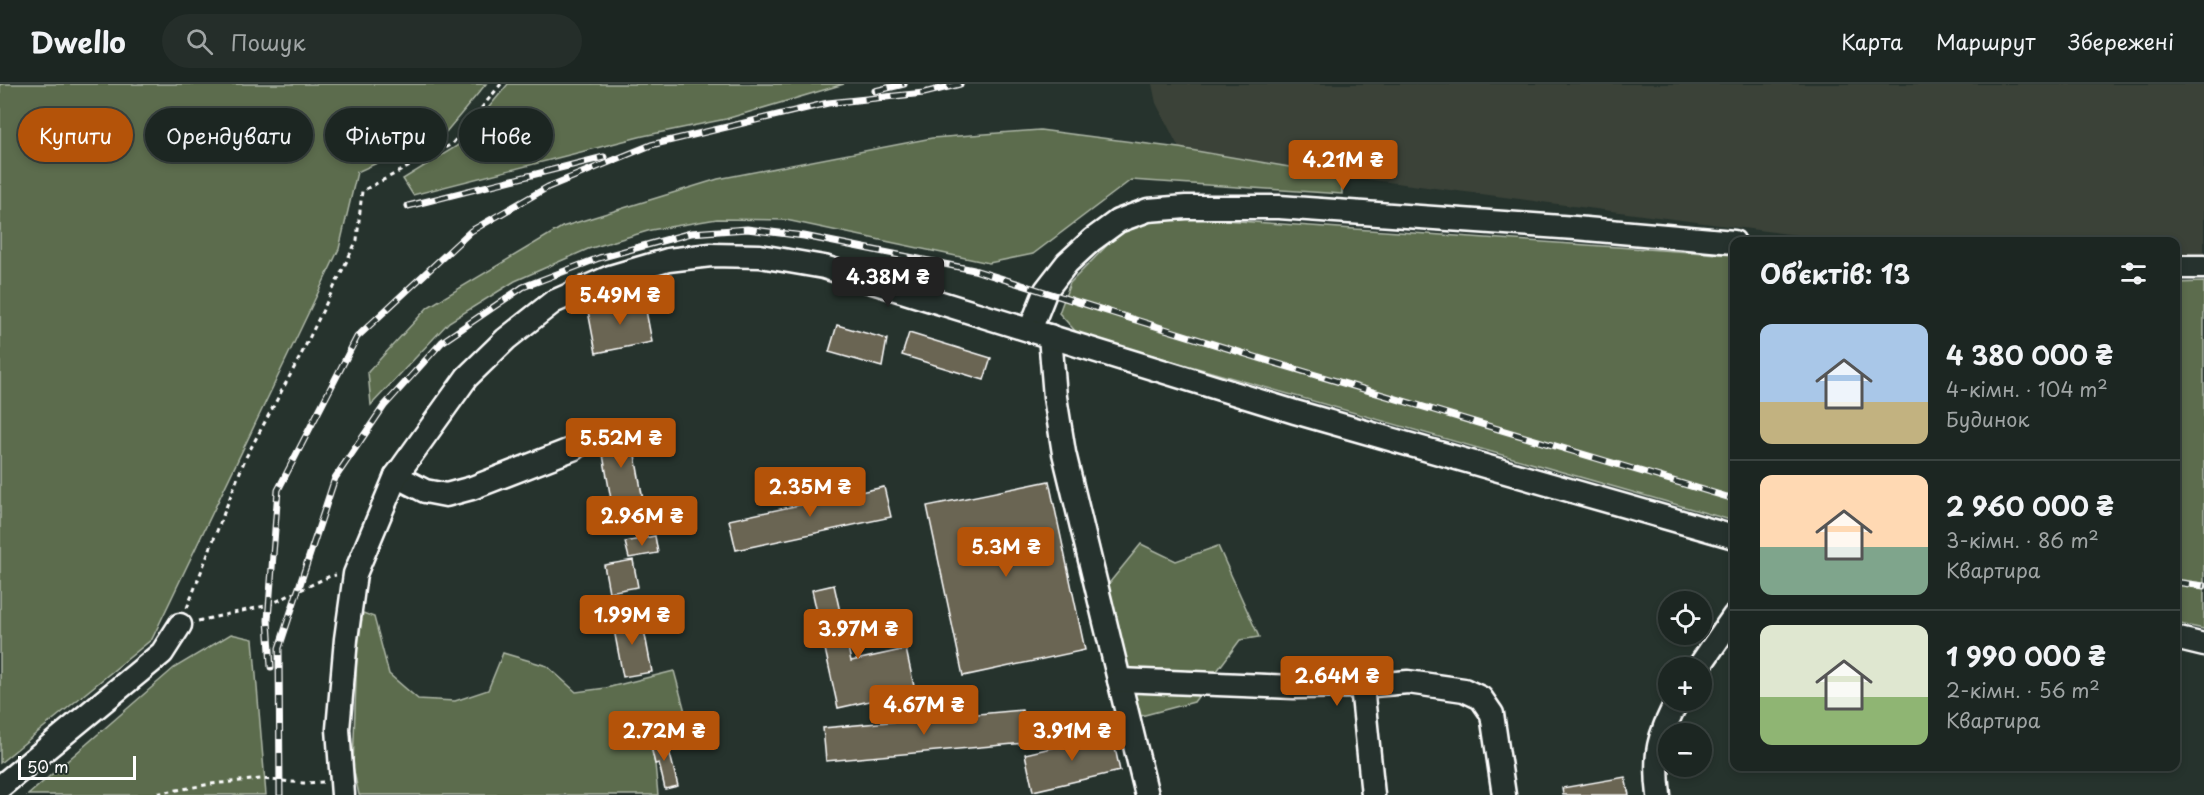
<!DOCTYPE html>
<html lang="uk">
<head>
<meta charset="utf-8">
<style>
	:root { --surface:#1c2622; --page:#252e2a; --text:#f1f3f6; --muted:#a0a5a5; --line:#3a4340; --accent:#b45309 }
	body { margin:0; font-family:"Playpen Sans",sans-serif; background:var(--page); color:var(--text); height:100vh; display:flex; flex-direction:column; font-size:22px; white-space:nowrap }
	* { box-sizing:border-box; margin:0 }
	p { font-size:20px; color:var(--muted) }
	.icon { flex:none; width:33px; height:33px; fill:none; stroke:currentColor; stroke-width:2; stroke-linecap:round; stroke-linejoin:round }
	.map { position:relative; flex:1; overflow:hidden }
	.details { position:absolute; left:1730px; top:153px; width:450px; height:534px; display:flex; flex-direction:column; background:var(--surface); border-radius:12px; box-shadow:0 3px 9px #0003,0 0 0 2px var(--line) }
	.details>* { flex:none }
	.hud { position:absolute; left:18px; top:24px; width:570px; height:54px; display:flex; gap:12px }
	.controls { position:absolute; left:1658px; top:507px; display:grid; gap:12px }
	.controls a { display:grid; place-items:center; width:54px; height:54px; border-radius:50%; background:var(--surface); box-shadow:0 3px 9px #0003,0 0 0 2px var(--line); font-size:30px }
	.scale { position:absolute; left:18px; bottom:15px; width:118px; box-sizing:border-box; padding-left:6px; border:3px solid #fff; border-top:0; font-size:16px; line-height:21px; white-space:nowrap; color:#fff; -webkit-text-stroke:4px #26332d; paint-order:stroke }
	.price { position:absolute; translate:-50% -51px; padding:0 14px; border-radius:6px; background:var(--accent); color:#fff; font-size:20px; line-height:39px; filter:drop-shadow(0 2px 3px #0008) }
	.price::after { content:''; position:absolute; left:50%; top:36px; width:18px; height:14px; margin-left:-9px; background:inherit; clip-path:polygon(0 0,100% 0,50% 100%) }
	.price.current { background:#222; color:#fff }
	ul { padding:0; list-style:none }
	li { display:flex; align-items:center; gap:18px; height:150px; padding:0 30px }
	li+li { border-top:2px solid var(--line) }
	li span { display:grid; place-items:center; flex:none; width:168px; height:120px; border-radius:12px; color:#555 }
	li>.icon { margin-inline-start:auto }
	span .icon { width:72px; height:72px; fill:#fffc; stroke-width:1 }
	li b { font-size:26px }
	h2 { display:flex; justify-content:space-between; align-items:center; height:72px; padding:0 30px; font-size:26px }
	.pill { padding:0 21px; border-radius:27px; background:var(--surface); box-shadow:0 3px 9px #0003,0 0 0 2px var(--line); font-size:21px; line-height:54px }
	.pill.current { background:var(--accent); color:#fff }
	header { display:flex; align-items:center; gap:36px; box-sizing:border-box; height:84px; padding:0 30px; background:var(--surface); border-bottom:2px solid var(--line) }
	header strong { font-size:28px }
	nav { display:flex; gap:33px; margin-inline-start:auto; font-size:21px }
	.search { width:420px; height:54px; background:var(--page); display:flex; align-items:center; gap:15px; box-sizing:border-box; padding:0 21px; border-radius:33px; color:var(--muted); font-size:22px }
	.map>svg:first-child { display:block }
</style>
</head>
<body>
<header>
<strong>Dwello</strong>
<div class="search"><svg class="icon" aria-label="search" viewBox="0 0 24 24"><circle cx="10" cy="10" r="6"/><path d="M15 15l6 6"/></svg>Пошук</div>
<nav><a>Карта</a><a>Маршрут</a><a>Збережені</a></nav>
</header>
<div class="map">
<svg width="2204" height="711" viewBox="0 0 2204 711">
	<rect width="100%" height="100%" fill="#26332d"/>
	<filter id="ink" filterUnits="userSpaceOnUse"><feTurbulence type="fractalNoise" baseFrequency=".0167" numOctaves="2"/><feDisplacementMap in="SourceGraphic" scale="12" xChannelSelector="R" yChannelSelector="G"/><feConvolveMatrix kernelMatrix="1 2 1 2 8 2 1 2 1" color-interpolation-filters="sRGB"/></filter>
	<g filter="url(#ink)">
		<path fill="#3b4238" d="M1152,0H2204V187H2175V158L1843,157L1342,92L1179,64L1156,19Z"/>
		<g fill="#5b6c4e" stroke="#adb6a6" stroke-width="1.5">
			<path d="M0,0H486L446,48L357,88L339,165L152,555L0,679Z"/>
			<path d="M508,0H844L726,35L643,52L413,111L403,95L457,62Z"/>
			<path d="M1040,46L1179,64L1342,92V110L1131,96L1033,170L989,179L786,136L717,135L651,146L588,165L515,197L449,238L371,321L368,288L428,223L562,143L718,95L932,54Z"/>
			<path d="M1179,133L1734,171V437L1078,250L1059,229L1070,199L1127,141Z"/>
			<path d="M2204,198V545L2175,539V199Z"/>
			<path d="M1141,460L1176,477L1218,462L1259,553L1240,556L1194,618L1137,633L1106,503Z"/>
			<path d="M363,529L374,533L389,590L418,615L455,617L488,606L503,569L547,582L576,608L606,604L674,587L691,650L650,658L655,680L658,711H359L353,683L357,568Z"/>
			<path d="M231,550L253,555L266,711H28L174,584Z"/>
		</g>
		<g fill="#6b6553" stroke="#fff" stroke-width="1.5">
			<path d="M644,216L652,258L596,269L588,227Z"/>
			<path d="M837,241L887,255L882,283L829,268Z"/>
			<path d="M909,249L991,274L984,296L902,271Z"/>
			<path d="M629,338L645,427L614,432L598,343Z"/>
			<path d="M1049,397L1085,566L963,592L927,422Z"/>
			<path d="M884,403L891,433L736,466L729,436Z"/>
			<path d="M655,452L658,469L629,474L625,458Z"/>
			<path d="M633,476L638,503L609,508L604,481Z"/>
			<path d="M834,501L851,577L906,565L915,607L838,624L812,506Z"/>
			<path d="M641,530L652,588L623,593L612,535Z"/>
			<path d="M1022,626L1025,659L826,677L823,644Z"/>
			<path d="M1112,650L1120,687L1033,707L1025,670Z"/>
			<path d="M666,654L678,702L665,705L659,679L655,680L650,658Z"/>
			<path d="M1625,693L1629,711H1563L1562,704Z"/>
		</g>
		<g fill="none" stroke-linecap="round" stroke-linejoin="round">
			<g stroke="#fff" stroke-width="27">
				<g id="minor">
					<path d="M2175,183H2204"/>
					<path d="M1030,246L1046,206L1067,179L1092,156L1118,137L1148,126L1186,123H1279L1575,144L1734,158"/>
					<path d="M1050,252L1055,313L1064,369L1147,711"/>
					<path d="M396,392L425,407L446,411L472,404L575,364"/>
					<path d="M2175,554L2204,561"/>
					<path d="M1698,584L1734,532"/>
					<path d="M1119,596L1294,603L1362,602L1408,598L1464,606L1481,614L1492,630L1504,711"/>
					<path d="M1362,602L1373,711"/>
					<path d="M0,703L162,569L180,541"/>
					<path d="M343,711L338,645L346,555L355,490L396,392L467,293L506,255L553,218L610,193L668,176L711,171L760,172L824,183L1295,328L1734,453"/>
					<path d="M1659,711C1654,671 1658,651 1678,616"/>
				</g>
			</g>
			<g stroke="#fff" stroke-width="3" stroke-dasharray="4.5 4.5" stroke-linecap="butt">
				<path d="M187,524L245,375L301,271L357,156L362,107L452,60L501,0"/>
				<path d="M198,537L269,521L330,492L336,491"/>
				<path d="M149,711L211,700L261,695L303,699L323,698"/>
			</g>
			<use href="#minor" stroke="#26332d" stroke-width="22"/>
			<g stroke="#fff" stroke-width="7">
				<g id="rail">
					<path d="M875,7L904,0"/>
					<path d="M408,122L604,73"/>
					<path d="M2175,498L2204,502"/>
					<path d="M271,583L268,536L278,406L357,253L471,147L548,103L651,61L828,19L924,9L960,0"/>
					<path d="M280,711L279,564L335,394L384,322L442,258L523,203L599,174L691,149L747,145L804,152L974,186L1262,275L1734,415"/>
				</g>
			</g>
			<use href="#rail" stroke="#26332d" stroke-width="4.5" stroke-dasharray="14" stroke-linecap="butt"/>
		</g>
	</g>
</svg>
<div class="controls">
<a><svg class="icon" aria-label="locate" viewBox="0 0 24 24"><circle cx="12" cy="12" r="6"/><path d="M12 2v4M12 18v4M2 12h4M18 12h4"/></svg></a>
<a>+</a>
<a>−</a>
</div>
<div class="scale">50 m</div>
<b class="price" style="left:1343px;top:107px">4.21M ₴</b>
<b class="price current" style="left:888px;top:224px">4.38M ₴</b>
<b class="price" style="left:620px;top:242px">5.49M ₴</b>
<b class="price" style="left:621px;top:385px">5.52M ₴</b>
<b class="price" style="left:810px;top:434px">2.35M ₴</b>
<b class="price" style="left:642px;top:463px">2.96M ₴</b>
<b class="price" style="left:1006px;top:494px">5.3M ₴</b>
<b class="price" style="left:632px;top:562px">1.99M ₴</b>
<b class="price" style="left:858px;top:576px">3.97M ₴</b>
<b class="price" style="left:1337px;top:623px">2.64M ₴</b>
<b class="price" style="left:924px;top:652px">4.67M ₴</b>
<b class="price" style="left:664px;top:678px">2.72M ₴</b>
<b class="price" style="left:1072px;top:678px">3.91M ₴</b>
<div class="hud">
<a class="pill current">Купити</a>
<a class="pill">Орендувати</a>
<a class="pill">Фільтри</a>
<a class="pill">Нове</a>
</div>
<section class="details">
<h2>Об’єктів: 13<svg class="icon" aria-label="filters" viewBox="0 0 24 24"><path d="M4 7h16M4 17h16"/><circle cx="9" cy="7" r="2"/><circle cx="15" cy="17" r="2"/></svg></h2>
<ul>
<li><span style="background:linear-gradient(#a9c7e8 65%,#c2b280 0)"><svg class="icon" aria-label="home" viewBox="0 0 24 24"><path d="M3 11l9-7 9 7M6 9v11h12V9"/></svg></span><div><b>4 380 000 ₴</b><p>4-кімн. · 104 m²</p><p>Будинок</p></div></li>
<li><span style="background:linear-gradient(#ffd9b3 60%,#7fa58c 0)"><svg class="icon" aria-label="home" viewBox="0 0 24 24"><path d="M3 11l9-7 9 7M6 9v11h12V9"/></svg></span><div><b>2 960 000 ₴</b><p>3-кімн. · 86 m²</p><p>Квартира</p></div></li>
<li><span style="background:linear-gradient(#dfe7d0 60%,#8fb573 0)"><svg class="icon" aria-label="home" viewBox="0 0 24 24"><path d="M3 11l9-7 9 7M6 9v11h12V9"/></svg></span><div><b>1 990 000 ₴</b><p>2-кімн. · 56 m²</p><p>Квартира</p></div></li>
</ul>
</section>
</div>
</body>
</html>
